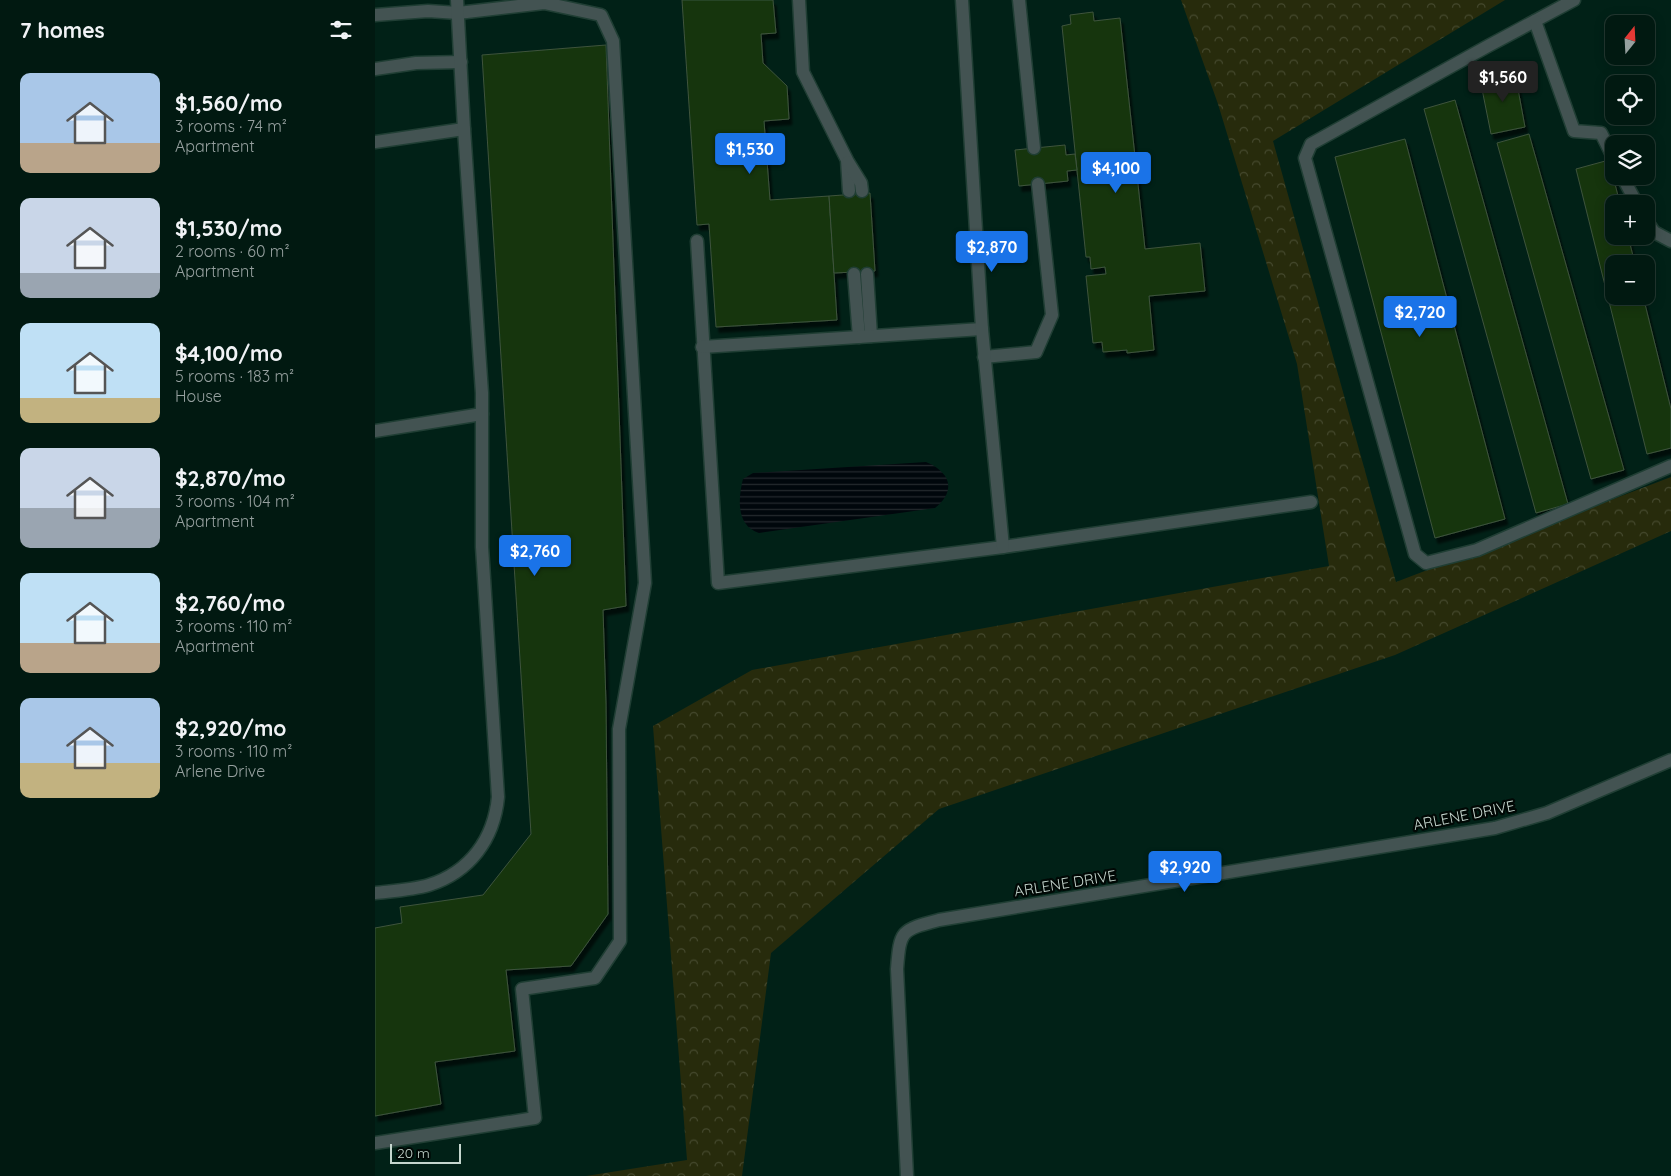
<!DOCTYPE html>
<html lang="en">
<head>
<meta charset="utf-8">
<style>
	:root { --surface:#011911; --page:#0f261f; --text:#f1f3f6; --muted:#96a09f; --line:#233831; --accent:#1a73e8 }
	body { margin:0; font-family:Quicksand,sans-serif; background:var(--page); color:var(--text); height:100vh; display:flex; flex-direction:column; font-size:19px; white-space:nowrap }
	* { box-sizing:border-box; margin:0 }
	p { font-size:16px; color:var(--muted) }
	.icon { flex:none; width:28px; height:28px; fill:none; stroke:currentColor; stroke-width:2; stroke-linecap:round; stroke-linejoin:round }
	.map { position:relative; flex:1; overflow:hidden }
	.side { display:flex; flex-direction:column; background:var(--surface); width:375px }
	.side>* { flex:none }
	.needle { width:32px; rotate:18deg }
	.controls { position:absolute; left:1230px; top:15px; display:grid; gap:10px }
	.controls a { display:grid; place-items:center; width:50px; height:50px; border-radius:10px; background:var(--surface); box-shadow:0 2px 12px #0003,0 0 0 1px var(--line); font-size:25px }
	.scale { position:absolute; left:15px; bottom:12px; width:71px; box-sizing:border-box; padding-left:5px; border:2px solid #c5d6ce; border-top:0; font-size:14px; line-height:18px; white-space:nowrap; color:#c5d6ce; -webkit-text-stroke:4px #010805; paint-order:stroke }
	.price { position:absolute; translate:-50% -42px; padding:0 11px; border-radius:5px; background:var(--accent); color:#fff; font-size:16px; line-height:32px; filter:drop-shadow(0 1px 2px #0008) }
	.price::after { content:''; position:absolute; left:50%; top:30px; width:15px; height:11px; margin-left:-8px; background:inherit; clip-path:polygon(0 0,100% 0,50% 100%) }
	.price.active { background:#222; color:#fff }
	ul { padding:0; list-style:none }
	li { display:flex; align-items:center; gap:15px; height:125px; padding:0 20px }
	li span { display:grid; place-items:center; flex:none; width:140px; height:100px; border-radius:10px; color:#555 }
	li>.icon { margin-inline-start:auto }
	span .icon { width:60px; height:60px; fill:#fffc; stroke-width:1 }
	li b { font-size:21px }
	h2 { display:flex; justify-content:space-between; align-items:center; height:60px; padding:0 20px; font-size:21px }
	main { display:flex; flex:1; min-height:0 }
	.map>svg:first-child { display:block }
</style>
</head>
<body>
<main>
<section class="side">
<h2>7 homes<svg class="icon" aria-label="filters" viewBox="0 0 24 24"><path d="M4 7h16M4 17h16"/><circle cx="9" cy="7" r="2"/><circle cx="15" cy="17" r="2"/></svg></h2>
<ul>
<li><span style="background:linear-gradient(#a9c7e8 70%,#b9a48a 0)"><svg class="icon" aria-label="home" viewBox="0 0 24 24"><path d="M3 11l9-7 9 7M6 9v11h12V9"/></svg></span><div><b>$1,560/mo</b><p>3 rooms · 74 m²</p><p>Apartment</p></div></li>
<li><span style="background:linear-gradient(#c9d6e8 75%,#9aa5b1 0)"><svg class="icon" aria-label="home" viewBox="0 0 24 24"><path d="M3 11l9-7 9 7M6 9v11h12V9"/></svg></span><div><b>$1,530/mo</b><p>2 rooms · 60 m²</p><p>Apartment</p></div></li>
<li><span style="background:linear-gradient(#bfe0f5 75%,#c2b280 0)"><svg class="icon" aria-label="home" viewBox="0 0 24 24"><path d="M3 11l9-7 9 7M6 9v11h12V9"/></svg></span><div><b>$4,100/mo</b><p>5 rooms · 183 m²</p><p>House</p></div></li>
<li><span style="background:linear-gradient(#c9d6e8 60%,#9aa5b1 0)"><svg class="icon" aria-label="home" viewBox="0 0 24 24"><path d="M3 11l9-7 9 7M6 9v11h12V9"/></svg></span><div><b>$2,870/mo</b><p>3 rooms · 104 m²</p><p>Apartment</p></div></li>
<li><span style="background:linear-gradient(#bfe0f5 70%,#b9a48a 0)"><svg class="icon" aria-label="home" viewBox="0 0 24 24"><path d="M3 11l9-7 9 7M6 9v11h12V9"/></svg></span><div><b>$2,760/mo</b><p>3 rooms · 110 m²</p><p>Apartment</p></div></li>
<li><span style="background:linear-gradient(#a9c7e8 65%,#c2b280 0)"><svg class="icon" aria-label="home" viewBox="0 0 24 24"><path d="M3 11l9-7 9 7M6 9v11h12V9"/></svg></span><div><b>$2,920/mo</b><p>3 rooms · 110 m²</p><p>Arlene Drive</p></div></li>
</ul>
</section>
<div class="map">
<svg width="1296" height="1176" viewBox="0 0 1296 1176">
	<defs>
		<pattern id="forest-crowns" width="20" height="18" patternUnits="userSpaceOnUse" patternTransform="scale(1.25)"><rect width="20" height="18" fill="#272b0c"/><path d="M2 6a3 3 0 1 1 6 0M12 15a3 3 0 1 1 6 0" fill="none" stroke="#45492e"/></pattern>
		<pattern id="water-rules" width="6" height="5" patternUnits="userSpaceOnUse" patternTransform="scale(1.25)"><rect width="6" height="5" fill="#00070c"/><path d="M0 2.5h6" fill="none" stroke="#242a2e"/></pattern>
		<filter id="shadow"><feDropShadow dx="3" dy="5.5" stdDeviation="1" flood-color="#0009"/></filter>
	</defs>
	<rect width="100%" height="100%" fill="#012117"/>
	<path fill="url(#forest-crowns)" d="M806,0H1130L898,141L1021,582L1296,477V531L1020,655L564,809L396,953L367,1176H211L312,1160L278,726L377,670L954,566L922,364L843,104Z"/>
	<path fill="url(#water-rules)" d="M551,462C575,472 582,490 560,508L384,533C361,526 363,498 368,479L378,473Z"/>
	<g fill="#13360f" stroke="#3f533c" filter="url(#shadow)">
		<path d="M307,0H398L401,33L386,34L388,63L412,86L414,119L389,121L395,200L454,196L462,320L341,327L334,224L322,225Z"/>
		<path d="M718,12L719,21L745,18L770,249L825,243L830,291L774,296L779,350L752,353V350L728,352L727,342L718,343L711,276L731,274L730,267L716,269L715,257H711L687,26L696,24L695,15Z"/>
		<path d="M231,45L251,606L228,610L231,703L233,914L196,966L131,970L140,1051L60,1062L66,1104L0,1116V928L27,923L25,907L108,895L156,834L107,55Z"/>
		<path d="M1140,73L1150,127L1116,134L1105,79Z"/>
		<path d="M1080,100L1193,504L1161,513L1049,109Z"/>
		<path d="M1154,134L1249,470L1216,479L1122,143Z"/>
		<path d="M1030,139L1130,519L1060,538L960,157Z"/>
		<path d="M690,145L691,155L700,154L702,170L692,171L693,181L644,186L640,150Z"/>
		<path d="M1234,160L1245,204H1239V236H1253L1260,264H1239V296H1268L1296,409V448L1272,454L1201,169Z"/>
		<path d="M495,193L500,271L459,273L454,196Z"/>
	</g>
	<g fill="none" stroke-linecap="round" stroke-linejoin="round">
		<g stroke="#203e34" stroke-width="15">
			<g id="service">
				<path d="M424,0L428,72L472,160L474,191"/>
				<path d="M644,0L659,148"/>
				<path d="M1199,0L1113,46L936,144L930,158L1040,554L1051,563L1102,550L1296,466"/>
				<path d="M0,15L53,11L83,13L169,3L226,15L238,41L270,583L244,729L245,941L220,978L147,989L160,1118L0,1143"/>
				<path d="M1160,21L1199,131L1226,133L1239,159"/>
				<path d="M0,69L41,63L86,62"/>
				<path d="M0,142L89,129"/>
				<path d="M473,162L486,183L487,191"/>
				<path d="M1247,176L1262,204"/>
				<path d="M1271,220L1279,232L1296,241"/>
				<path d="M322,241L343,583L628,547L936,502"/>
				<path d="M479,274L484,337"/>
				<path d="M492,274L496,336"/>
				<path d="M327,347L607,329"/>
				<path d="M609,357L661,352L677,315L663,184"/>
				<path d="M0,431L107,414"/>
				<path d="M0,893C17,891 37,890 54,885C95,872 119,839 123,797L107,547V393L89,129L82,0"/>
			</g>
		</g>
		<g stroke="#203e34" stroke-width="15">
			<g id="minor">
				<path d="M587,0L607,329L628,547"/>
				<path d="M532,1176L522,969C525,930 526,930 564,920L1120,828L1172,813L1296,760"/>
			</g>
		</g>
		<use href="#service" stroke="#435352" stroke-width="12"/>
		<use href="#minor" stroke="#435352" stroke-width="12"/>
	</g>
	<g text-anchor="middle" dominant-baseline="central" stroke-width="4.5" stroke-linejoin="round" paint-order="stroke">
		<g font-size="15" fill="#c5d6ce" stroke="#010805">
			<text transform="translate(1089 815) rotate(-11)">ARLENE DRIVE</text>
			<text transform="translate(690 883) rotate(-9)">ARLENE DRIVE</text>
		</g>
	</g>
</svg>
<div class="controls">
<a><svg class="needle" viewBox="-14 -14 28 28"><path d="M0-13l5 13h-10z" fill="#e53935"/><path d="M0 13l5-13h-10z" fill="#96a09f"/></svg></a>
<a><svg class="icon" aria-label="locate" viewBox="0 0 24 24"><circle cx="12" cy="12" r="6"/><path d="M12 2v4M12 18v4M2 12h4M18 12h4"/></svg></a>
<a><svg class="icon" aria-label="layers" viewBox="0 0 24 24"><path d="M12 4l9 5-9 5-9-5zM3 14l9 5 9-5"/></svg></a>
<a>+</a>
<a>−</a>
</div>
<div class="scale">20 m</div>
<b class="price active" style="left:1128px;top:103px">$1,560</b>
<b class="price" style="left:375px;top:175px">$1,530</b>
<b class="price" style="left:741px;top:194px">$4,100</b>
<b class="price" style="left:617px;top:273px">$2,870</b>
<b class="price" style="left:1045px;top:338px">$2,720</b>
<b class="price" style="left:160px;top:577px">$2,760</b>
<b class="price" style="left:810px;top:893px">$2,920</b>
</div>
</main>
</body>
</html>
